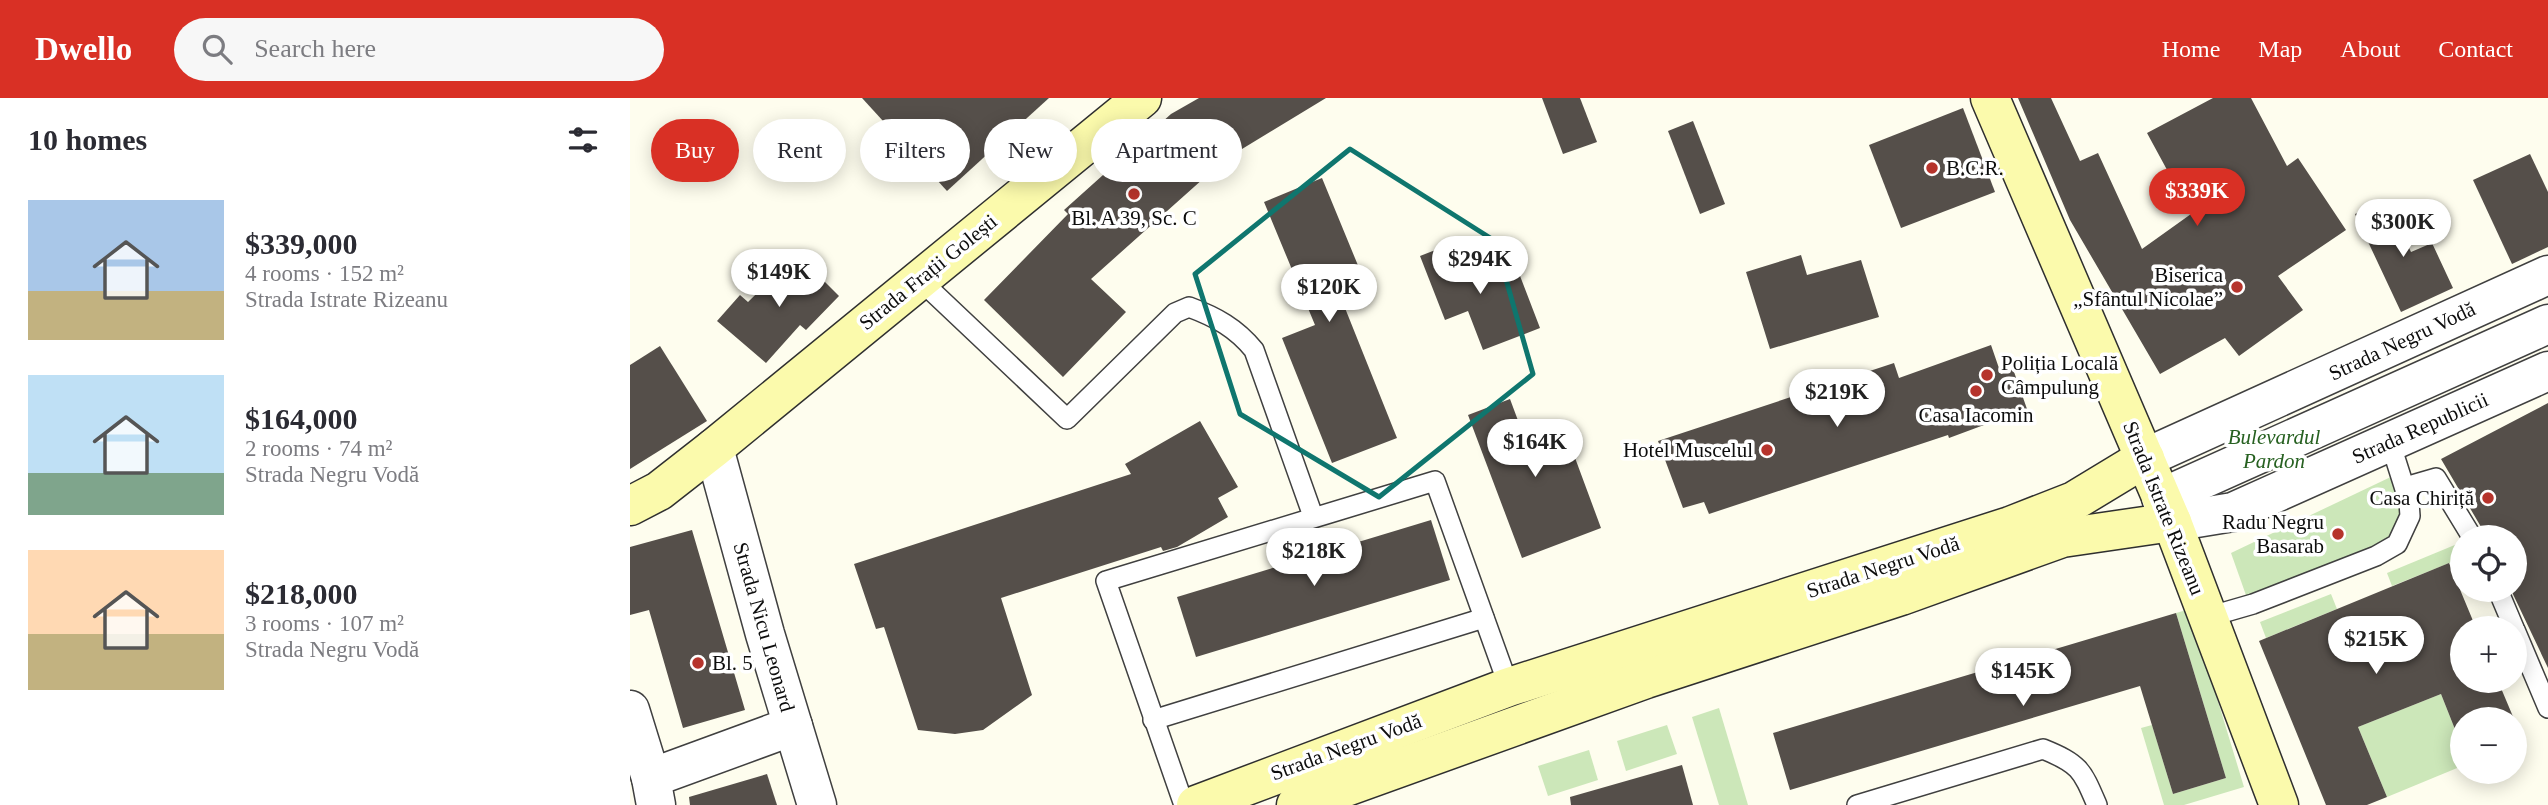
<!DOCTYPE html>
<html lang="en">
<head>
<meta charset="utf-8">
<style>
	:root { --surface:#fff; --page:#f7f7f7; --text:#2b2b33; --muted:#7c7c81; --accent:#d93025 }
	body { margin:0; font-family:Georgia,serif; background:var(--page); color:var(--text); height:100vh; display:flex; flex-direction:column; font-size:26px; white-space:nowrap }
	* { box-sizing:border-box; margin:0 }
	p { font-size:23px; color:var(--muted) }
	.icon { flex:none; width:38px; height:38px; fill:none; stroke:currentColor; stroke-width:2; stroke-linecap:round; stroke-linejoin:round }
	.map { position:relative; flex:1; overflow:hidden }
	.sheet { display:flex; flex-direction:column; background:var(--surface); width:630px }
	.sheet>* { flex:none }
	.banner { position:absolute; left:21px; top:21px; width:665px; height:63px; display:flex; gap:14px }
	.buttons { position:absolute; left:1820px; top:427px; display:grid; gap:14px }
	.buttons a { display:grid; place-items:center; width:77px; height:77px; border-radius:50%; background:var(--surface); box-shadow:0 4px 18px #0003; font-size:35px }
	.price { position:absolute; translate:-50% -60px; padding:0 16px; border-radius:24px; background:#fff; color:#222; font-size:23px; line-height:46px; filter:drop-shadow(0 2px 4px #0008) }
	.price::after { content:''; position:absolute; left:50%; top:42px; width:21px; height:16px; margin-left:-10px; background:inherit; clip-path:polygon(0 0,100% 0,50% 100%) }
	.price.active { background:var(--accent); color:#fff }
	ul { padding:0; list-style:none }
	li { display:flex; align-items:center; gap:21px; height:175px; padding:0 28px }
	li span { display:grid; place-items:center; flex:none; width:196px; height:140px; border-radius:0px; color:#555 }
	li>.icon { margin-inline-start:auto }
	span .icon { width:84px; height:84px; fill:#fffc; stroke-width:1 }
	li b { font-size:30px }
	h2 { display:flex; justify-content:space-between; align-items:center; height:84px; padding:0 28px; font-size:30px }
	.tag { padding:0 24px; border-radius:32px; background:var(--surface); box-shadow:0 4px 18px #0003; font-size:24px; line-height:63px }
	.tag.active { background:var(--accent); color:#fff }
	header { display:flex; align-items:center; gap:42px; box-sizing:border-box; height:98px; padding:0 35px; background:var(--accent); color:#fff }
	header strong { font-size:33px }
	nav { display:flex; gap:38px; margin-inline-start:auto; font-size:24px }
	.search { width:490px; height:63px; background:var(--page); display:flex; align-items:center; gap:18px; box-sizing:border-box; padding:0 24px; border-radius:38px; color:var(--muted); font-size:26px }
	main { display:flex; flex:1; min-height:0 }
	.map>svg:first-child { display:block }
</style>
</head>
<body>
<header>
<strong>Dwello</strong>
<div class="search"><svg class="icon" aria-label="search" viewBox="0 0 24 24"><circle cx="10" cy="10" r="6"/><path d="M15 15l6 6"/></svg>Search here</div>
<nav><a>Home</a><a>Map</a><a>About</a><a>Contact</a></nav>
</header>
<main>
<section class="sheet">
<h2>10 homes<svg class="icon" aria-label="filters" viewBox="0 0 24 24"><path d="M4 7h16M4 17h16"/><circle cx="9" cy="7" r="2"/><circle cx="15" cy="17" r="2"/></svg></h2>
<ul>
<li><span style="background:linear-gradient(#a9c7e8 65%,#c2b280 0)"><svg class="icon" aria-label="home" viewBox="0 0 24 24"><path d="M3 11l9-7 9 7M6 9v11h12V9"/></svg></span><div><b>$339,000</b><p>4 rooms · 152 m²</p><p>Strada Istrate Rizeanu</p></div></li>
<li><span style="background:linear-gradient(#bfe0f5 70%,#7fa58c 0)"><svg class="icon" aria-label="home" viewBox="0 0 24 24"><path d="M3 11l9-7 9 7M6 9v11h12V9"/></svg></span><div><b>$164,000</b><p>2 rooms · 74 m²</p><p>Strada Negru Vodă</p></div></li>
<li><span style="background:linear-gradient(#ffd9b3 60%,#c2b280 0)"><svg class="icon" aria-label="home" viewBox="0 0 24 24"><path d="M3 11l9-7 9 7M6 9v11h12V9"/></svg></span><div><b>$218,000</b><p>3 rooms · 107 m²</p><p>Strada Negru Vodă</p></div></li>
</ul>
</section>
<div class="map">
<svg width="1918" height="707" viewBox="0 0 1918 707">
	<rect width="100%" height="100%" fill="#fefdee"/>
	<g fill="#cce7b9">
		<path d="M1767,376L1775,406L1765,441L1617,500L1601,455Z"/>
		<path d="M1832,444V460L1762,488L1757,475Z"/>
		<path d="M1701,496L1707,511L1636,540L1630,524Z"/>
		<path d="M1560,511L1614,689L1554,707H1534L1511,630L1522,627L1543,696L1596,680L1546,515Z"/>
		<path d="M1811,596L1832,649V668L1757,699L1728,629Z"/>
		<path d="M1089,610L1118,707H1089L1062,619Z"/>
		<path d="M1037,627L1047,656L996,673L987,643Z"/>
		<path d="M959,652L968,682L918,698L908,668Z"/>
	</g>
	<g fill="#554f4a">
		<path d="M232,0H419L317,93Z"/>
		<path d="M569,0H696L612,51L611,47L461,181L496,214L433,279L354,202L438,116L434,112L541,16Z"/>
		<path d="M912,0H950L967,44L933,56Z"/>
		<path d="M1388,0H1421L1450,63L1468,55L1512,151L1561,116L1517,35L1583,0H1621L1657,68L1668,60L1716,132L1648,178L1673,212L1609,258L1595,240L1530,276L1440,122Z"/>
		<path d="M1333,10L1365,94L1271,130L1239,47Z"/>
		<path d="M1063,23L1095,106L1070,116L1038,33Z"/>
		<path d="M1900,56L1918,94V149L1882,166L1843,82Z"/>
		<path d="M692,80L741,199L715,210L767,340L702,365L652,240L685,227L634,104Z"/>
		<path d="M1756,102L1781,154L1802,145L1823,190L1771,214L1725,116Z"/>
		<path d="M831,142L848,185L887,170L910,230L853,252L838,213L815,222L790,158Z"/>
		<path d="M167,156L209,198L176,232L170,227L136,265L87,223L110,197L118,204Z"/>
		<path d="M1171,157L1177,177L1231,162L1249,219L1140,251L1116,174Z"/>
		<path d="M1361,247L1371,276L1383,271L1397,311L1319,340L1318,337L1079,416L1074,404L1053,410L1028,343L1264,265L1269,280Z"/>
		<path d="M30,248L77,323L0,371V267Z"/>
		<path d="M880,301L893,336L931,322L971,430L892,460L838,317Z"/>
		<path d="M1918,305V570L1881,492H1885V439H1857L1811,361Z"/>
		<path d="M570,323L608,389L588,400L598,419L547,449L533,453L531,449L371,500L402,597L353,632L325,636L288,632L254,529L246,531L224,466L501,376L495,366Z"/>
		<path d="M801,422L820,482L566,559L547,499Z"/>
		<path d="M62,432L115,612L53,630L19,512L0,517V449Z"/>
		<path d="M1819,465L1846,530H1832V583H1868L1884,621H1832V649L1811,596L1728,629L1757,699L1737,707H1696L1629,543Z"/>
		<path d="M1546,515L1596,680L1543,696L1510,588L1160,692L1143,635Z"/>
		<path d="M1052,667L1063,707H941L940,699Z"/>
		<path d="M137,676L147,707H60L59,699Z"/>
	</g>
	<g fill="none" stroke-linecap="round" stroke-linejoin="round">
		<g stroke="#404040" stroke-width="22">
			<g id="lane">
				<path d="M289,181L437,321L545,215L559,209C586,219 606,230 624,252L683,418"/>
				<path d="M1775,389L1806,380L1842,439"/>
				<path d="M1868,492L1884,530"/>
				<path d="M1578,519L1623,506L1746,458L1767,446L1780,418L1779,404L1760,344"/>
				<path d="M1885,532L1918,610"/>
				<path d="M523,622L854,520"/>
				<path d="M554,707L476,483L805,383L879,589"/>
				<path d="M1227,707L1413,651C1450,666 1452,672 1467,707"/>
			</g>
		</g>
		<g stroke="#404040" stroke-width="41">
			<g id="street">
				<path d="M84,350L135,536L187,707"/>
				<path d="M1515,360L1918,177"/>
				<path d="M1531,400L1918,226"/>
				<path d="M1542,424L1603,414L1918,273"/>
				<path d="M0,612L21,680"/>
				<path d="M26,707L21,680L163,628"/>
			</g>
		</g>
		<g stroke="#2f2f2f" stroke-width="41">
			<g id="secondary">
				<path d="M1360,0L1542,424L1649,707"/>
				<path d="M0,408L29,393L84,350L512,0"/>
				<path d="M566,707L879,589L1380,428L1444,403L1515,360"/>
				<path d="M666,707L1016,581L1271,498L1432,440L1542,424"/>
			</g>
		</g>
		<use href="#lane" stroke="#fff" stroke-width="19"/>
		<use href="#street" stroke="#fff" stroke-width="38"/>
		<use href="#secondary" stroke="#fbfaac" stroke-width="38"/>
	</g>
	<path fill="none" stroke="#0f766e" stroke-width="5" stroke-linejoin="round" d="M720,51L865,143L903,276L749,399L610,316L565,176Z"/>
	<g fill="#b6342c" stroke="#fff" stroke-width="2.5">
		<circle cx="1302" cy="70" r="7"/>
		<circle cx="504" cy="96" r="7"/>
		<circle cx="1607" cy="189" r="7"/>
		<circle cx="1357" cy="277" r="7"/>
		<circle cx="1346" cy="293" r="7"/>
		<circle cx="1137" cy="352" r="7"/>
		<circle cx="1858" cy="400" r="7"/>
		<circle cx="1708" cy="436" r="7"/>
		<circle cx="68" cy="565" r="7"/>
	</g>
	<g text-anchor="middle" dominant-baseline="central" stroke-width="7" stroke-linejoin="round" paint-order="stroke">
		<g font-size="21" fill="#0d0d0d" stroke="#fff" text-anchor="end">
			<text x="1316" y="70" text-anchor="start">B.C.R.</text>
			<text x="504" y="120" text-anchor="middle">Bl. A 39, Sc. C</text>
			<text x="1593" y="177">Biserica<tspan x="1593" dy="24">„Sfântul Nicolae”</tspan></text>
			<text x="1371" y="265" text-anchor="start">Poliția Locală<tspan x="1371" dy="24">Câmpulung</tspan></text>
			<text x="1346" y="317" text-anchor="middle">Casa Iacomin</text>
			<text x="1123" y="352">Hotel Muscelul</text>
			<text x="1844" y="400">Casa Chiriță</text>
			<text x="1694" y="424">Radu Negru<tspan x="1694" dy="24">Basarab</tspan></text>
			<text x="82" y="565" text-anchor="start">Bl. 5</text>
		</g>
		<g font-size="21" fill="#0d0d0d" stroke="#fff">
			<text transform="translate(298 174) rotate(-39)">Strada Frații Golești</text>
			<text transform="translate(1772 243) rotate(-25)">Strada Negru Vodă</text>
			<text transform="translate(1790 330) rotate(-24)">Strada Republicii</text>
			<text transform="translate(1534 410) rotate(68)">Strada Istrate Rizeanu</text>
			<text transform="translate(1253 469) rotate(-18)">Strada Negru Vodă</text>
			<text transform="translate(134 529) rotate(74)">Strada Nicu Leonard</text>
			<text transform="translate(716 649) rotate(-20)">Strada Negru Vodă</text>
		</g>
		<g font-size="21" font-style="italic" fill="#276121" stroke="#fff">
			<text x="1644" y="339">Bulevardul<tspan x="1644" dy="24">Pardon</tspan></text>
		</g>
	</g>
</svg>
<div class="buttons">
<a><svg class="icon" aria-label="locate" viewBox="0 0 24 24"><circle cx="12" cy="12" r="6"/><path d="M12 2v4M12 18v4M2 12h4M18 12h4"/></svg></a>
<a>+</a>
<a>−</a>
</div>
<b class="price active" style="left:1567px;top:130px">$339K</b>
<b class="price" style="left:1773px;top:161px">$300K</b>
<b class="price" style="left:850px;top:198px">$294K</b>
<b class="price" style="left:149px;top:211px">$149K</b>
<b class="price" style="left:699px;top:226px">$120K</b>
<b class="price" style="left:1207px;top:331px">$219K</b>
<b class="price" style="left:905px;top:381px">$164K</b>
<b class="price" style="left:684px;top:490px">$218K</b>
<b class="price" style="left:1746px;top:578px">$215K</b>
<b class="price" style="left:1393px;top:610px">$145K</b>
<div class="banner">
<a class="tag active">Buy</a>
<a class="tag">Rent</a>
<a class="tag">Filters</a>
<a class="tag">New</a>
<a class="tag">Apartment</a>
</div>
</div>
</main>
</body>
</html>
